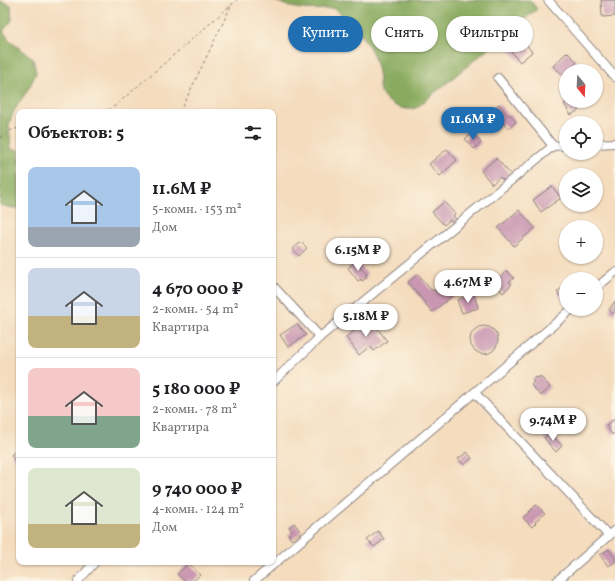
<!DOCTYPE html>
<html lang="ru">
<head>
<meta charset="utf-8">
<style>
	:root { --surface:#fff; --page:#f2f2f2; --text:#202124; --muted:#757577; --line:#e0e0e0; --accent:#1f6fb2 }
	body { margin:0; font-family:Vollkorn,serif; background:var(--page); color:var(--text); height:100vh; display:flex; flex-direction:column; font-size:15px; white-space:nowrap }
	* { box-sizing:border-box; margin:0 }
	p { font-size:13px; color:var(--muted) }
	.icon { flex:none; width:22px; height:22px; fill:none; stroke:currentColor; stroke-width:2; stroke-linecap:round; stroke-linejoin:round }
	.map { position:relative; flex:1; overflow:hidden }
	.side { position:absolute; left:16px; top:109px; width:260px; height:456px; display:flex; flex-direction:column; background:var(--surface); border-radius:8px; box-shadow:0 1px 3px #0004 }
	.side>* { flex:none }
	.top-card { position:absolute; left:288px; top:16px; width:267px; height:36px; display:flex; gap:8px }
	.needle { width:26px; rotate:162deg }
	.tools { position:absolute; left:559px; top:64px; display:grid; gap:8px }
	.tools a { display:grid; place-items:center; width:44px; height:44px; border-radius:50%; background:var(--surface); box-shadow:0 1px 3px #0004; font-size:20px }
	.price { position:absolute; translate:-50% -34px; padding:0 9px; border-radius:14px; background:#fff; color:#222; font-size:13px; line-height:26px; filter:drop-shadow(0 1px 2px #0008) }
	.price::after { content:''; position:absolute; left:50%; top:24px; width:12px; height:9px; margin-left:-6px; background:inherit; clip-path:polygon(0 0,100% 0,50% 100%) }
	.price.on { background:var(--accent); color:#fff }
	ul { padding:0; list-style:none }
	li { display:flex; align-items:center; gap:12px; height:100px; padding:0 12px }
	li+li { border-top:1px solid var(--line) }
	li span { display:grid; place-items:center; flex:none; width:112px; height:80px; border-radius:8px; color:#555 }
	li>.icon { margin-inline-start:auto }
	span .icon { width:48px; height:48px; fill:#fffc; stroke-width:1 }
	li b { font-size:17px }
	h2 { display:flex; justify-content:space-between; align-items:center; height:48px; padding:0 12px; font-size:17px }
	.chip { padding:0 14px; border-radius:18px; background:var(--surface); box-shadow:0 1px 3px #0004; font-size:14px; line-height:36px }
	.chip.on { background:var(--accent); color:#fff }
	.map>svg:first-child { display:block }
</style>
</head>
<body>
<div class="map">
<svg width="615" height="581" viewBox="0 0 615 581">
	<rect width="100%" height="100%" fill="#fcf5e5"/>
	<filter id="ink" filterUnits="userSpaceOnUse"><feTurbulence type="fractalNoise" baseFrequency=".025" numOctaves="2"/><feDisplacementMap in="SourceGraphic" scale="8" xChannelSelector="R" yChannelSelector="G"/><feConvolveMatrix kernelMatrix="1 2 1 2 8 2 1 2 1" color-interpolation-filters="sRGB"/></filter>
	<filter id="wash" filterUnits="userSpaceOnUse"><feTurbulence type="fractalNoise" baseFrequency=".012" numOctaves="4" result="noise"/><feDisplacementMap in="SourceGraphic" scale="16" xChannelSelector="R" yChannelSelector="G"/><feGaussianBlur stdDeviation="0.9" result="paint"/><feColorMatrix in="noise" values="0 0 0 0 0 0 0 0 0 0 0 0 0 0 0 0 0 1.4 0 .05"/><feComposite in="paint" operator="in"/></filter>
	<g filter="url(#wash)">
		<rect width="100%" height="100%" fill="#f4dcbd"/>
		<g fill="#89aa5f" stroke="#56664d">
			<path d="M270,0H530L537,9L416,108C403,112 387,104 380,91C379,88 379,83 379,79C378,70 375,58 371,50C362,34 349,19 334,8C320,10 305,10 291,7C284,5 277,1 270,0Z"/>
			<path d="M0,1L11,5L12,20L3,31L11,42L33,58L36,73L30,86L14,111L9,124L11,149L19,150V208H14L0,205Z"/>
		</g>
		<g id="blocks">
			<g fill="#c997b1">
				<path d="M601,0H615V16L602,17Z"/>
				<path d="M522,39L532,52L520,62L509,49Z"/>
				<path d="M567,52L577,62L563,75L553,66Z"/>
				<path d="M568,101H573L579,110L571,115L564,104Z"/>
				<path d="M499,104L508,116L510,114L516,122L508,129L503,123L493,131L482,117Z"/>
				<path d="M473,133L481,143L474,149L465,139Z"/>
				<path d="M447,149L457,160L440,176L429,164Z"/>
				<path d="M496,158L513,177L506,183L500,177L492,184L481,171Z"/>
				<path d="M552,186L561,198L541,212L533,200Z"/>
				<path d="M444,202L455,214L453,216L457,220L453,223L450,220L444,225L432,212Z"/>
				<path d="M519,210L535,228L514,246L498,228Z"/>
				<path d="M301,242L307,248L299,256L293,249Z"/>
				<path d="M356,261L367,274L365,275L367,277L362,281L361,279L358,281L348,268Z"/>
				<path d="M507,271L514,278L509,282L512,284L503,293L493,283Z"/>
				<path d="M418,274L431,290L439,291L446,285L454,295L432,312L408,282Z"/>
				<path d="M566,285V303L557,292Z"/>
				<path d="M474,294L478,308L462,313L457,300Z"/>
				<path d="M615,301V312L613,314L609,310Z"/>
				<path d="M370,319L387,341L374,351L370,346L359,355L346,337Z"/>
				<path d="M297,324L306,335L288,347L280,335Z"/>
				<circle cx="484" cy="340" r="14"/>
				<path d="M540,376L550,387L541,396L531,385L534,382L532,380L535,377L538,378Z"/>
				<path d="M615,419V432L612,435L606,425Z"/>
				<path d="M550,432L562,446L556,452L544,438Z"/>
				<path d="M17,450L19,452V466L11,455Z"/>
				<path d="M467,452L472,458L464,465L458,459Z"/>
				<path d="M536,505L545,513L535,522L536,523L532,527L523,518Z"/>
				<path d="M294,523L301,532L292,540L288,535L292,531L289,527Z"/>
				<path d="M378,531L384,539L374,547L367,540Z"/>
				<path d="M609,549L615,558V562L608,566L600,555Z"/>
				<path d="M189,563L200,575L193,581H184L177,574Z"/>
			</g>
		</g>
	</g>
	<g filter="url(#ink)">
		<use href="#blocks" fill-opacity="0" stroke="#8b7f7c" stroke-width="1"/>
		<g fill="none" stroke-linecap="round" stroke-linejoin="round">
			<g stroke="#8b7f7c" stroke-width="10">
				<g id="minor">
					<path d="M548,0L615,77"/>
					<path d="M498,78L553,146"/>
					<path d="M596,144L615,143"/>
					<path d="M273,286L320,337"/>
					<path d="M596,288L615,272"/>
					<path d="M273,382L320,337L553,146L566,145"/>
					<path d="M475,393L609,536"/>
					<path d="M78,581L95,562"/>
					<path d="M254,581L572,309"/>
					<path d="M557,581L615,530"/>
				</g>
			</g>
			<g stroke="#8b7f7c" stroke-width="1" stroke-dasharray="3 3" stroke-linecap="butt">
				<path d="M96,112L108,110L115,106L237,0"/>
				<path d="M180,112L232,4"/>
				<path d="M0,138L9,131L19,128"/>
			</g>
			<use href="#minor" stroke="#fff" stroke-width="8"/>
		</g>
	</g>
</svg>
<div class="tools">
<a><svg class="needle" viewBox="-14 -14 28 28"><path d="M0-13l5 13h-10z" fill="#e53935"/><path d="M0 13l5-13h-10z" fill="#757577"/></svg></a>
<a><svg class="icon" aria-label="locate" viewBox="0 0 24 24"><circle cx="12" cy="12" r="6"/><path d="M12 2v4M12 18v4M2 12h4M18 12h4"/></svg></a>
<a><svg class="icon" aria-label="layers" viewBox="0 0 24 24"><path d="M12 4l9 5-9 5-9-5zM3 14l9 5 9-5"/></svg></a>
<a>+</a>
<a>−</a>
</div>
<b class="price on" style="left:473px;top:141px">11.6M ₽</b>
<b class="price" style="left:358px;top:272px">6.15M ₽</b>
<b class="price" style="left:468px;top:304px">4.67M ₽</b>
<b class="price" style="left:366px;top:338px">5.18M ₽</b>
<b class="price" style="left:553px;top:442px">9.74M ₽</b>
<div class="top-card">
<a class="chip on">Купить</a>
<a class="chip">Снять</a>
<a class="chip">Фильтры</a>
</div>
<section class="side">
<h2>Объектов: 5<svg class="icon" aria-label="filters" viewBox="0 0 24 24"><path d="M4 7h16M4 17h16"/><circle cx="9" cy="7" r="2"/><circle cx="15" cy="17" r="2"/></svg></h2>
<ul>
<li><span style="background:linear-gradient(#a9c7e8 75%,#9aa5b1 0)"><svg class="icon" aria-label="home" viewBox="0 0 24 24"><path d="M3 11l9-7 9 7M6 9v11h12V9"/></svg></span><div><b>11.6M ₽</b><p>5-комн. · 153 m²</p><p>Дом</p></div></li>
<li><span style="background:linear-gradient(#c9d6e8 60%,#c2b280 0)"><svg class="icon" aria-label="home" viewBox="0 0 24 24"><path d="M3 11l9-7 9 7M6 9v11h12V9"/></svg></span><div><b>4 670 000 ₽</b><p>2-комн. · 54 m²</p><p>Квартира</p></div></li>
<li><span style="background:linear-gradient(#f6c9c9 60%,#7fa58c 0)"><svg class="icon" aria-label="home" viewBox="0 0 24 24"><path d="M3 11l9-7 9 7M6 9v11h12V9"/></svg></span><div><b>5 180 000 ₽</b><p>2-комн. · 78 m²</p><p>Квартира</p></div></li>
<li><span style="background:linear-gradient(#dfe7d0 70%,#c2b280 0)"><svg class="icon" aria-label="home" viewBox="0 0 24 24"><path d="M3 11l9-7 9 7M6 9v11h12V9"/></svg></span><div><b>9 740 000 ₽</b><p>4-комн. · 124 m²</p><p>Дом</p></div></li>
</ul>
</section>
</div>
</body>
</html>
